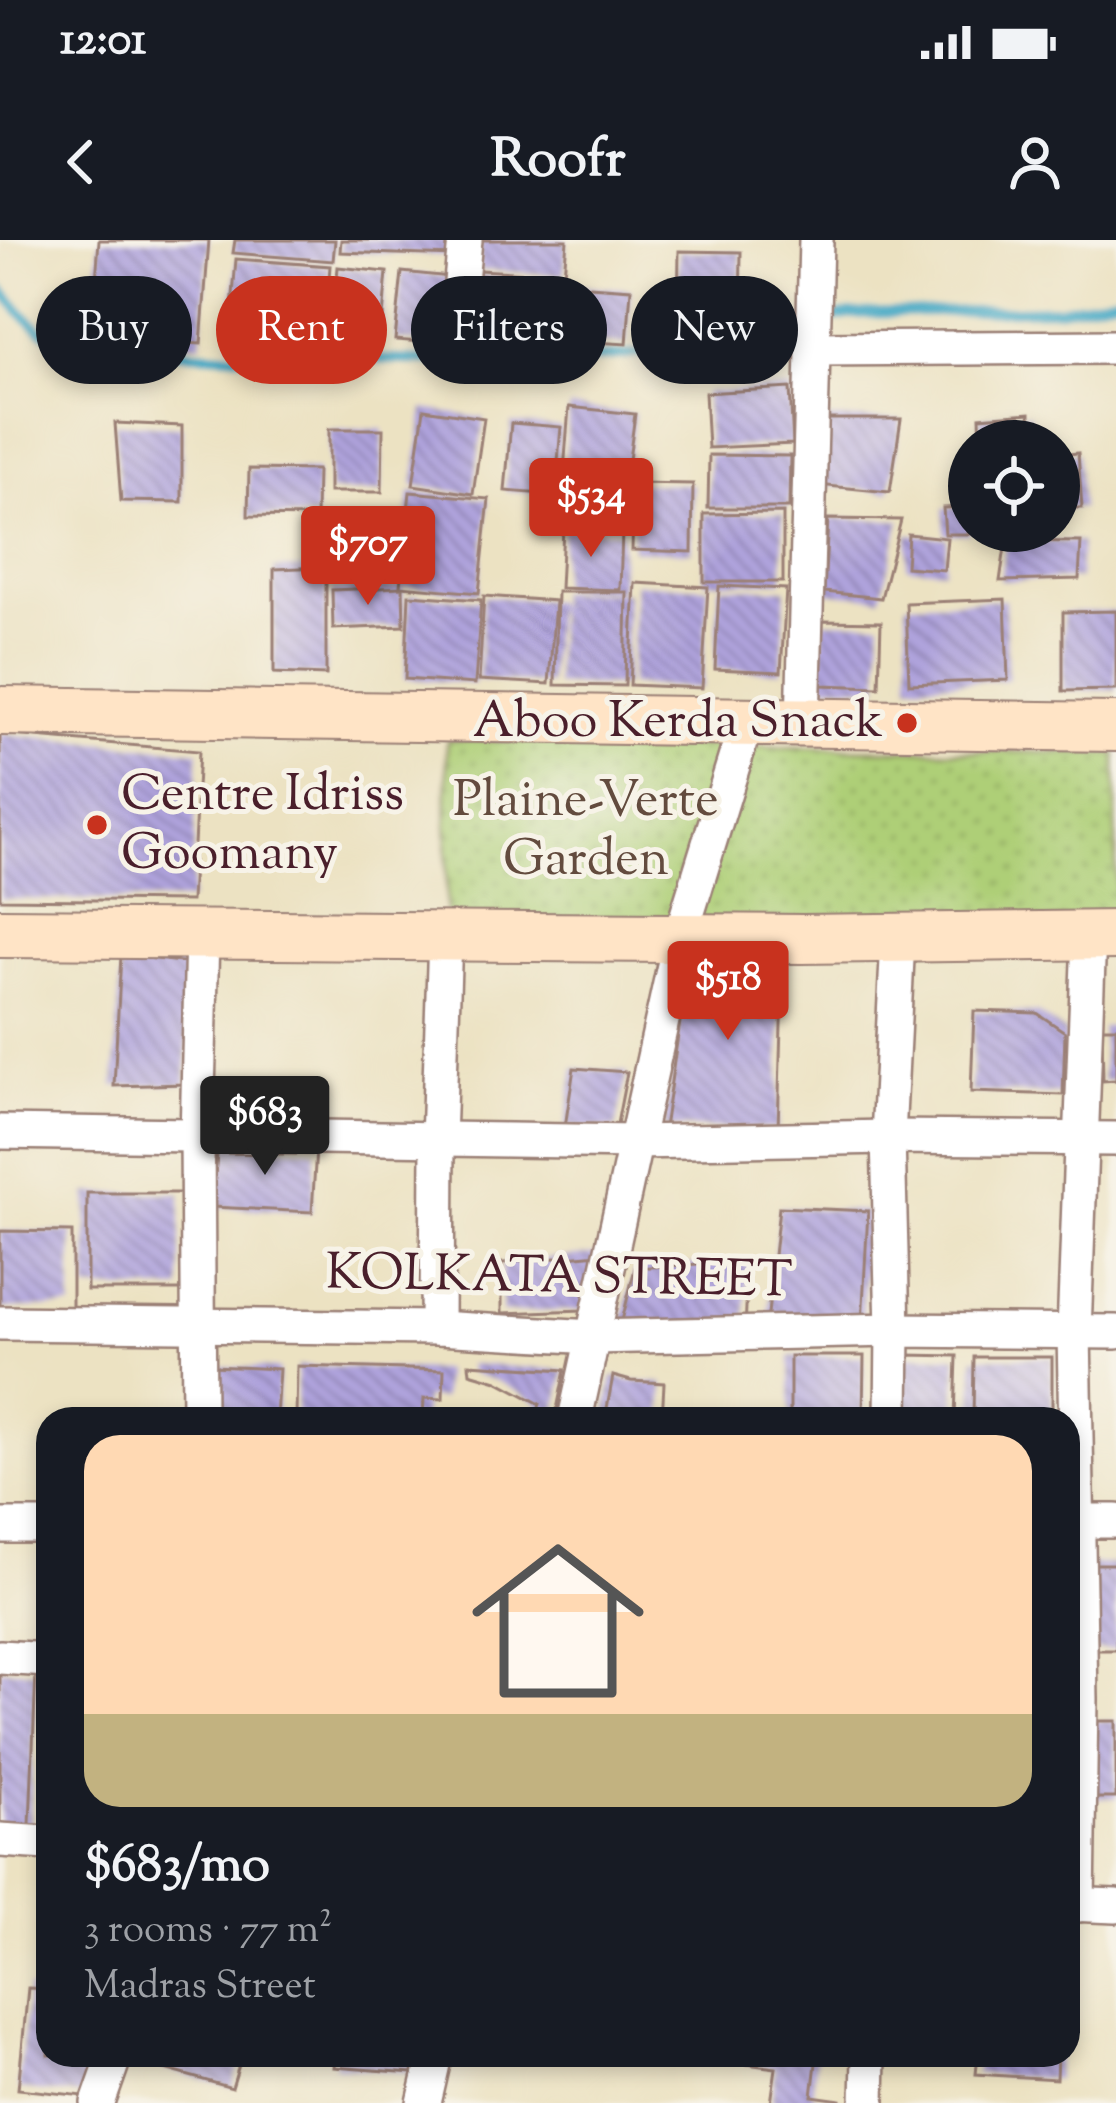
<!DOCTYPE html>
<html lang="en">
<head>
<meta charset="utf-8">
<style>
	:root { --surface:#171b24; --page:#20242c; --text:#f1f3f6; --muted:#9ea1a6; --line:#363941; --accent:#c8321e }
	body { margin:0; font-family:"Sorts Mill Goudy",serif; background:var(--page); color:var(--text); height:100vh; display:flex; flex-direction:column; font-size:45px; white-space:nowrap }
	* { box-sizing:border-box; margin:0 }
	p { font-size:39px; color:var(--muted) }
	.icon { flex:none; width:66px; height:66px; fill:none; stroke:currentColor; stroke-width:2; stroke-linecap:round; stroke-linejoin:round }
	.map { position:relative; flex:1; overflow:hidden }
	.side { position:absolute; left:36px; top:1167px; width:1044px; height:660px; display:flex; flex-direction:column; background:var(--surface); border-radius:36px; box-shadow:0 6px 18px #0003 }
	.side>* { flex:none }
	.guide { position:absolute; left:36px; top:36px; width:1044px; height:108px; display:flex; gap:24px }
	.controls { position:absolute; left:948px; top:180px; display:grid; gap:24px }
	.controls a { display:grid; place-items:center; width:132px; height:132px; border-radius:50%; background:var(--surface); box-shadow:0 6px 18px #0003; font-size:60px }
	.price { position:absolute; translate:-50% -102px; padding:0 27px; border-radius:12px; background:var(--accent); color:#fff; font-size:39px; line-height:78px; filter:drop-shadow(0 3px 6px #0008) }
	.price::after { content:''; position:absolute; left:50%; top:72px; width:36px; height:27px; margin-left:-18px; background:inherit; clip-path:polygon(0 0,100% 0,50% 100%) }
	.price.selected { background:#222; color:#fff }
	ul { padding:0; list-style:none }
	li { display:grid; align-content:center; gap:24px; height:636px; padding:0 48px }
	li+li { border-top:3px solid var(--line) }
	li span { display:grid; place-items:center; height:372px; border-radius:36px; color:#555 }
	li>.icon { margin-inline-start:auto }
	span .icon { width:216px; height:216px; fill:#fffc; stroke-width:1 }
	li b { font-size:51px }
	.tag { padding:0 42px; border-radius:54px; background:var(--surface); box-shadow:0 6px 18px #0003; font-size:42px; line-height:108px }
	.tag.selected { background:var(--accent); color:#fff }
	.status { display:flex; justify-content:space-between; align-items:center; height:84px; padding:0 60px; background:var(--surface); direction:ltr }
	.status svg { height:33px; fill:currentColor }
	header { display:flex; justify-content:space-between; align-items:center; height:156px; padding:0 48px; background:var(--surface); font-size:54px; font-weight:800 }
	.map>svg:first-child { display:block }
</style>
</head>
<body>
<div class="status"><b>12:01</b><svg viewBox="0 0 49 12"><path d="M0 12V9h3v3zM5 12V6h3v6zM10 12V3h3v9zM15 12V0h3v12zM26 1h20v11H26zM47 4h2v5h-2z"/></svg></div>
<header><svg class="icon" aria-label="back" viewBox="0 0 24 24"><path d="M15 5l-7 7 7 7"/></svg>Roofr<svg class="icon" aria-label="person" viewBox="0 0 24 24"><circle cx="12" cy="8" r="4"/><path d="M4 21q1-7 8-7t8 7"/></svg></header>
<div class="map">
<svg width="1116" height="1863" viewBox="0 0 1116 1863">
	<defs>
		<pattern id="garden-dots" width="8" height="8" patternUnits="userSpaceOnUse" patternTransform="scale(3)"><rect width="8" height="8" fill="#aecf77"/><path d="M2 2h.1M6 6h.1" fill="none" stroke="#97b167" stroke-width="1.8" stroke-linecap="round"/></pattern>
		<pattern id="building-back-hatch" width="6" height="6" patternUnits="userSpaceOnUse" patternTransform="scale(3)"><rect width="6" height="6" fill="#afa3dc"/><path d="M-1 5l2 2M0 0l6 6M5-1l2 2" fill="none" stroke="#9084b3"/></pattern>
	</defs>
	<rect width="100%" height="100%" fill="#f7f3e8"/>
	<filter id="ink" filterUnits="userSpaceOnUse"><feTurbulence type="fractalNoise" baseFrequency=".00833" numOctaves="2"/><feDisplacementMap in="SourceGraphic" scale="24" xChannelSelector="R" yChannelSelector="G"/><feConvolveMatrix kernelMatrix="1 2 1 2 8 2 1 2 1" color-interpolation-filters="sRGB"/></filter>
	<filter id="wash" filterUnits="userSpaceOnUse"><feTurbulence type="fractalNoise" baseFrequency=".004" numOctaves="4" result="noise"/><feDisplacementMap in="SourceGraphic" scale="48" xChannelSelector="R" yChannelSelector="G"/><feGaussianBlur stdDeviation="2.7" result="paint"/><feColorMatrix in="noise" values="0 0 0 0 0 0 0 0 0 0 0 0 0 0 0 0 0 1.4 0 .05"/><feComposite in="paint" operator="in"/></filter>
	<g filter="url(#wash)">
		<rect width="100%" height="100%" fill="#ece2c2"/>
		<path fill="url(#garden-dots)" stroke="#7c7751" stroke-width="3" d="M447,500L1116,514V681H446Z"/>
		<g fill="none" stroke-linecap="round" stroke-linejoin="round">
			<path stroke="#45a8c4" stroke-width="10" d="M0,48C27,80 43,100 85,107L262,117L546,123L649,113L852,74L1060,69L1116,57"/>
		</g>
		<g id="blocks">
			<g fill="url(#building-back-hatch)">
				<path d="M99,0H209L201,104L92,97Z"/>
				<path d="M235,0H335L333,21L233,13Z"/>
				<path d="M341,0H456L455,16L340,12Z"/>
				<path d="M481,0H567L564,35L479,30Z"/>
				<path d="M679,11L741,12L740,76L678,75Z"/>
				<path d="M236,19L330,26L323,111L229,104Z"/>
				<path d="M338,27L387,32L381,100L332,96Z"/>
				<path d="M402,32L451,37L445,104L395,100Z"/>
				<path d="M477,35L526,39L520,107L471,104Z"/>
				<path d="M546,43L631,49L627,104L542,99Z"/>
				<path d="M790,148L793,204L708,208L705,153Z"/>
				<path d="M569,167L635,174L627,235L624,286L560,283Z"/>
				<path d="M424,169L484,178L473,254L413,245Z"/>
				<path d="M1030,173V201H981L980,177Z"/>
				<path d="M824,179H901L890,252L817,245Z"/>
				<path d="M115,183L182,186V262L121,261Z"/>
				<path d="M511,183L561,187L555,255L505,251Z"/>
				<path d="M329,189H383L382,252H329Z"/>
				<path d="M1078,213L1082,268H1059V215Z"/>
				<path d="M709,215L790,216L789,268H708Z"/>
				<path d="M249,229L317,230L316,277L248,276Z"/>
				<path d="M634,243L693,244L692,312L632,310Z"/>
				<path d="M410,252L489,259L479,353L400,346Z"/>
				<path d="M969,267V294H945L943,268Z"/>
				<path d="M783,273V342H704V274Z"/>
				<path d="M828,279L901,280L881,358L824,352Z"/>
				<path d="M563,289L622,291L620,350L560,348Z"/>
				<path d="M908,294L947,298L944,330L906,327Z"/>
				<path d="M1006,301L1081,302L1079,339L1000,341Z"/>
				<path d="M326,327V435L274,433V329Z"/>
				<path d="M635,343L708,347L702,448L630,445Z"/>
				<path d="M719,346L786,349L781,432L715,429Z"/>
				<path d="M403,347L404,386L333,389L332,350Z"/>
				<path d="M557,352H627L625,446L555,445Z"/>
				<path d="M409,355L481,360L475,444L405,439Z"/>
				<path d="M484,356L555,361L549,444L479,440Z"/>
				<path d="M1005,359L1008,440L909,444L906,363Z"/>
				<path d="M1116,371V450L1063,451V372Z"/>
				<path d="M823,381L881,382L879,447L821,445Z"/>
				<path d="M0,494L199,511L191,661L0,659Z"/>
				<path d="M691,709L783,714L778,889L664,888Z"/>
				<path d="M121,715L189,723L186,844L114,846Z"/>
				<path d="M974,771L1037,773L1065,792L1063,855L971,852Z"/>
				<path d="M1102,787H1116V840L1103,841Z"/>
				<path d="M574,828L627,832L616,889L565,887Z"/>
				<path d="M218,905L316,909L312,972L212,967Z"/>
				<rect x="87" y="953" width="94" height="97"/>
				<path d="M779,967L868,971L862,1084H767Z"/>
				<path d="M0,991L72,992V1067L0,1069Z"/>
				<path d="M599,1014L583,1070L502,1073V1023Z"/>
				<path d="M748,1021L745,1090L619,1093L635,1028Z"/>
				<path d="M906,1115L957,1116L955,1179H904Z"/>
				<path d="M790,1116H864L863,1179H790Z"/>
				<path d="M974,1117H1052V1179H973Z"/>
				<path d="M469,1124L565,1130L555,1179H535L540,1164L497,1141L470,1133Z"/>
				<path d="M211,1126L279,1129L276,1179H208Z"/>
				<path d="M297,1126L444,1130L443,1159L424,1158L423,1179H296Z"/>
				<path d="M613,1136L631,1141L664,1143L662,1179H605Z"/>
				<rect x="1084" y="1324" width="32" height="86"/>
				<path d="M0,1429L36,1431L30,1585L0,1584Z"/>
				<path d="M1089,1481H1116V1558H1088Z"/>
				<path d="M28,1748L48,1749V1815H107L93,1857L18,1849Z"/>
				<path d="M138,1815H242L232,1848L136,1821Z"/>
				<path d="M335,1815H414L412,1833L334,1827Z"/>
				<path d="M747,1815H817L812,1856L841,1860V1863H771L776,1828L746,1824Z"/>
				<path d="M978,1815H1057L1056,1839L976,1834Z"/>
			</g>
		</g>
	</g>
	<g filter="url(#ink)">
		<use href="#blocks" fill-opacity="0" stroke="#9b8076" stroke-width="3"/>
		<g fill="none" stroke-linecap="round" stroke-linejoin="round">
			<g stroke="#9b8076" stroke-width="38">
				<g id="minor">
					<path d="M461,42L465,0"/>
					<path d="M815,109L1116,107"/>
					<path d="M803,484L816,0"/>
					<path d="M0,892L635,902L888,897L1116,899"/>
					<path d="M0,1083L437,1088L593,1097L893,1090L1116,1092"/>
					<path d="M437,1088L438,900L445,697"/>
					<path d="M199,1179L197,896L202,695"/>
					<path d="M575,1179L680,698L747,480"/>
					<path d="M892,1179L893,1090L888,897L898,699"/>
					<path d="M1068,1281H1116"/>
					<path d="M0,1286H48"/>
					<path d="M0,1417L48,1420"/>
					<path d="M0,1600L48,1603"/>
					<path d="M1068,1664L1116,1666"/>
					<path d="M1078,1665L1081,1459L1074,1092L1089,695"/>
					<path d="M98,1863L115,1815"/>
					<path d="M424,1863L435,1815"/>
					<path d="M868,1863L869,1815"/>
				</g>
			</g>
			<g stroke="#9b8076" stroke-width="52">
				<g id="secondary">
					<path d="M0,471L1116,487"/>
					<path d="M0,693L802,699L1116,695"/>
				</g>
			</g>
			<use href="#minor" stroke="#fff" stroke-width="33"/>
			<use href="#secondary" stroke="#ffe4c6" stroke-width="48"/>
		</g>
	</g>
	<g fill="#c8321e" stroke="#f7f3e8" stroke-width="4.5">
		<circle cx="907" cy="483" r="12"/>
		<circle cx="97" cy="585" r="12"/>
	</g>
	<g text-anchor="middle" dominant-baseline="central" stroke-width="10" stroke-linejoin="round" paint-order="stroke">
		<g font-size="51" fill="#4a1f2b" stroke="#f7f3e8" text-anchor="end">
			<text x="883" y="483">Aboo Kerda Snack</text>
			<text x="121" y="556" text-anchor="start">Centre Idriss<tspan x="121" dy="59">Goomany</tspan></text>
		</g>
		<g font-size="51" fill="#634b3e" stroke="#f7f3e8">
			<text x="586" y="562">Plaine-Verte<tspan x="586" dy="59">Garden</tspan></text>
		</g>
		<g font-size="51" fill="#4a1f2b" stroke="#f7f3e8">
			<text transform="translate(559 1039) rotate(1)">KOLKATA STREET</text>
		</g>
	</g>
</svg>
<div class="controls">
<a><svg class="icon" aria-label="locate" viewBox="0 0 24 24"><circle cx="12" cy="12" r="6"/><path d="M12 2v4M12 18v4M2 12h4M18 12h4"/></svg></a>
</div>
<b class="price" style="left:591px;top:320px">$534</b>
<b class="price" style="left:368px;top:368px">$707</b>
<b class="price" style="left:728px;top:803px">$518</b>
<b class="price selected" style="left:265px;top:938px">$683</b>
<div class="guide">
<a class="tag">Buy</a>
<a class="tag selected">Rent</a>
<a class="tag">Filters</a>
<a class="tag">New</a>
</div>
<section class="side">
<ul>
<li><span style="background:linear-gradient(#ffd9b3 75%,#c2b280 0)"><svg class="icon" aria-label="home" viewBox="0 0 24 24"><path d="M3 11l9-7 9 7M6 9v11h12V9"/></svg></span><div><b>$683/mo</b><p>3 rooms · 77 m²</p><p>Madras Street</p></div></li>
</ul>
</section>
</div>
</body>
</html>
